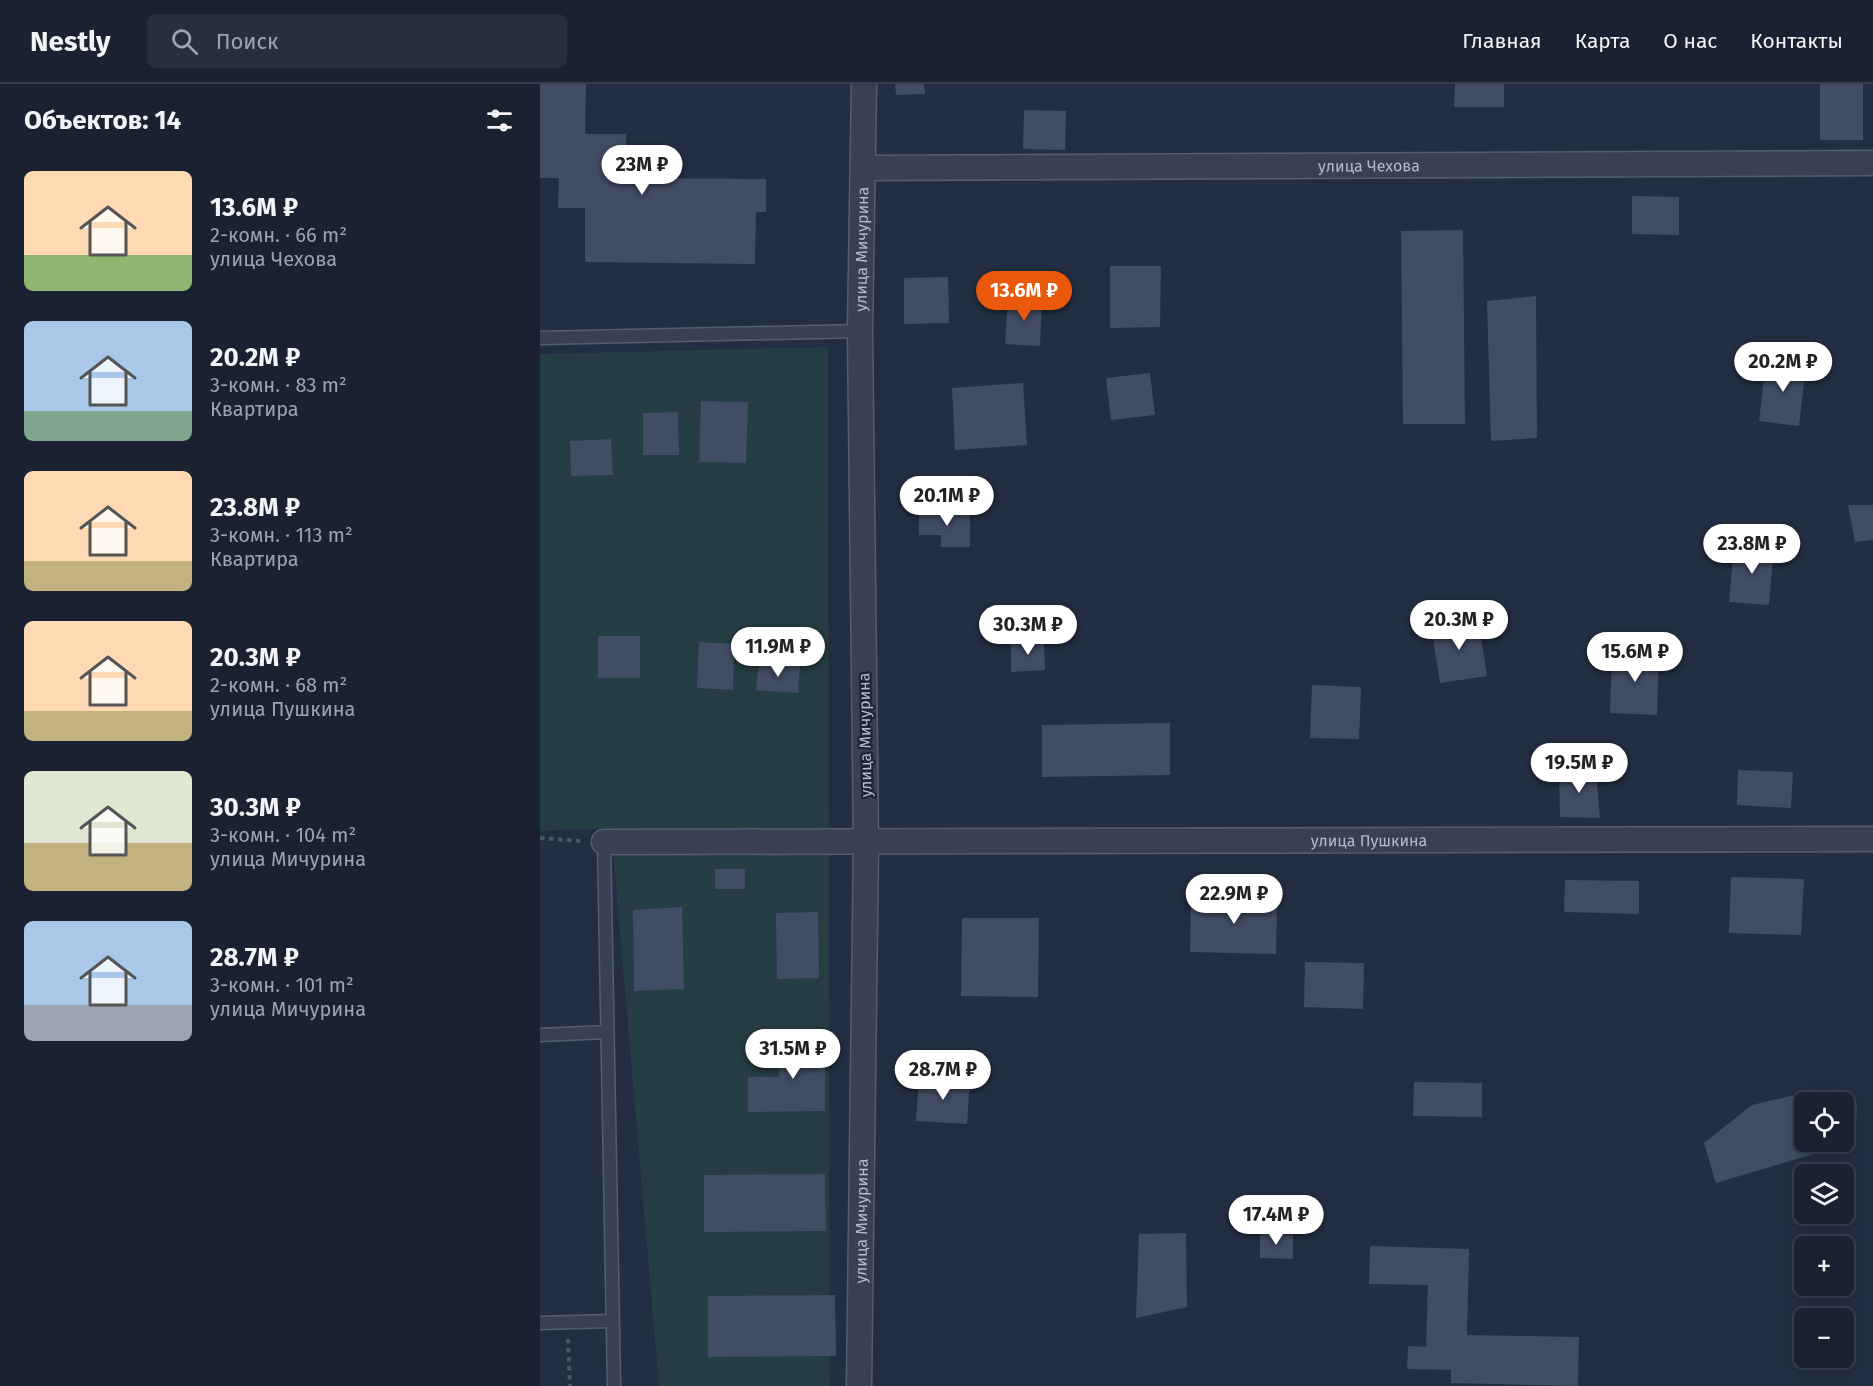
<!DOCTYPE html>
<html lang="ru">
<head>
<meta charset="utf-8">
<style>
	:root { --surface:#1a2232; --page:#272f3e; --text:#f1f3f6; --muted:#9fa4ac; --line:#383f4d; --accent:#ea580c }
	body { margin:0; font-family:"Fira Sans",sans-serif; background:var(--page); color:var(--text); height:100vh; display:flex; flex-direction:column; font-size:22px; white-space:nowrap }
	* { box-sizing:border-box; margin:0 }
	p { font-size:20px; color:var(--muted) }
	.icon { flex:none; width:33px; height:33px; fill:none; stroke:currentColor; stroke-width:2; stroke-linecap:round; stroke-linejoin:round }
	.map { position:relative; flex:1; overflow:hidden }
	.side { display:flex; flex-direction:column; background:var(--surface); width:540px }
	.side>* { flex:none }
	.fabs { position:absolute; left:1254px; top:1008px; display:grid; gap:12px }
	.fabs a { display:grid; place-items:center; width:60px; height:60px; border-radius:9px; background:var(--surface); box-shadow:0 3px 15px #0003,0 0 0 2px var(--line); font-size:30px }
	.price { position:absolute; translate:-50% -51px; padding:0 14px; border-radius:21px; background:#fff; color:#222; font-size:20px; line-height:39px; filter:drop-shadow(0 2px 3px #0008) }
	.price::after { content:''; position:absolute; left:50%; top:36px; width:18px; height:14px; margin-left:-9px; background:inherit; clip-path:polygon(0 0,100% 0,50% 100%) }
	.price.current { background:var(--accent); color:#fff }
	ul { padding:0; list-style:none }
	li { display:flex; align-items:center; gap:18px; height:150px; padding:0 24px }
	li span { display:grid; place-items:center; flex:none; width:168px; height:120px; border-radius:9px; color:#555 }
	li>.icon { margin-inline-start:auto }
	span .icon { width:72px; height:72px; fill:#fffc; stroke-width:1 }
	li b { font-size:26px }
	h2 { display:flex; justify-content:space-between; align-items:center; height:72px; padding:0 24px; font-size:26px }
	header { display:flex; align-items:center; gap:36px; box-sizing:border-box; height:84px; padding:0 30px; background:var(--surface); border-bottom:2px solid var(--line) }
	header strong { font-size:28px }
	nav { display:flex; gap:33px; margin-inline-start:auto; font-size:21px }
	.search { width:420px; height:54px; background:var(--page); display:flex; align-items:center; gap:15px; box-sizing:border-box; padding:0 21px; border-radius:9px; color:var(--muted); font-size:22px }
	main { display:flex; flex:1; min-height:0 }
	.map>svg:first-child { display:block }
</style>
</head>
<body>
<header>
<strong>Nestly</strong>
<div class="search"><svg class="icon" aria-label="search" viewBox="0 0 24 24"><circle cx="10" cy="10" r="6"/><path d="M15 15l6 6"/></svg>Поиск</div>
<nav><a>Главная</a><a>Карта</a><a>О нас</a><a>Контакты</a></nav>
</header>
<main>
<section class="side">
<h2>Объектов: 14<svg class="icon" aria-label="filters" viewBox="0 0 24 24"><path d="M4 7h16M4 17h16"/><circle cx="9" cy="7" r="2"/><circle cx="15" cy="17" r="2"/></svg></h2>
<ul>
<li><span style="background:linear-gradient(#ffd9b3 70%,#8fb573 0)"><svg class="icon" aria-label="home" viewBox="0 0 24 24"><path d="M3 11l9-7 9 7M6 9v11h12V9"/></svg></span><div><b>13.6M ₽</b><p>2-комн. · 66 m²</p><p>улица Чехова</p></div></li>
<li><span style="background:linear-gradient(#a9c7e8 75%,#7fa58c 0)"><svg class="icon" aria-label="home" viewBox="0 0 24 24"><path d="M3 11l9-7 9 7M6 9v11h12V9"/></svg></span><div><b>20.2M ₽</b><p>3-комн. · 83 m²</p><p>Квартира</p></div></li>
<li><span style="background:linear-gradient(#ffd9b3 75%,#c2b280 0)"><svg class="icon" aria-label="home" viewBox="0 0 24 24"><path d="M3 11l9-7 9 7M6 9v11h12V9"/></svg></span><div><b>23.8M ₽</b><p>3-комн. · 113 m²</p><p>Квартира</p></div></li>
<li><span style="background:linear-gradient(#ffd9b3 75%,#c2b280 0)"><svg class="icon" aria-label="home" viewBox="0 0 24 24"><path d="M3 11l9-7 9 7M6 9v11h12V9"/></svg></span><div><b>20.3M ₽</b><p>2-комн. · 68 m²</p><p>улица Пушкина</p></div></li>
<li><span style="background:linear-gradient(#dfe7d0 60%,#c2b280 0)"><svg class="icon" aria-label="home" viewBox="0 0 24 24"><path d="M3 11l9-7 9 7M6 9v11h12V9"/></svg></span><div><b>30.3M ₽</b><p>3-комн. · 104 m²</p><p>улица Мичурина</p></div></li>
<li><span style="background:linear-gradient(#a9c7e8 70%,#9aa5b1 0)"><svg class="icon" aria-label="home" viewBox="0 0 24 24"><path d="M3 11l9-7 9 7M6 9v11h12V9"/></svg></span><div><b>28.7M ₽</b><p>3-комн. · 101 m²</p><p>улица Мичурина</p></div></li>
</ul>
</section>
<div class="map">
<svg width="1333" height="1302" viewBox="0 0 1333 1302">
	<rect width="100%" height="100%" fill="#232e42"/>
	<path fill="#253d43" d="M288,263L290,1302H119L71,744L0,747V270Z"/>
	<g fill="#424d64" fill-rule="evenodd">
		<path d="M0,0H46L45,50H86V94L226,95V128H216L215,180L45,178V124H18L19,94H0Z"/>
		<path d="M355,0H384L385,10L356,11Z"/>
		<path d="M915,0H964V23H914Z"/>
		<rect x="1280" y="0" width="43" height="56"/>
		<path d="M484,26L526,27L525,66L483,65Z"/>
		<path d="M1092,112L1139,113V151L1092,150Z"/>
		<path d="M923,146L925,340H863L861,147Z"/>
		<path d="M570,182H621L620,243L570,244Z"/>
		<path d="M408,193L409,239L364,240V194Z"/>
		<path d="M996,212L997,354L951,357L947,217Z"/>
		<path d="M468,213L502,215L500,262L465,260Z"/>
		<path d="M1226,277L1266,281L1259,342L1219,337Z"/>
		<path d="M610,289L615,331L571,336L566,294Z"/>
		<path d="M483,299L487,361L415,366L412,304Z"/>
		<path d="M161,317L208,318L206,379L159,378Z"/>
		<path d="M138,328L139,371H103V329Z"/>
		<path d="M71,355L73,391L31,392L30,357Z"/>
		<path d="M1308,421H1333V456L1315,458Z"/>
		<path d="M379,427H430V463H401V451H379Z"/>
		<path d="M1194,460L1234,463L1229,521L1189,518Z"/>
		<path d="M938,534L947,592L900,599L891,541Z"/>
		<rect x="58" y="552" width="42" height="42"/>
		<path d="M504,555L505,586L471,588V557Z"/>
		<path d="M159,558L194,560L193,606L157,604Z"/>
		<path d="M1072,568L1119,569L1117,631L1070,629Z"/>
		<path d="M219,578L260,582L258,609L216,606Z"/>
		<path d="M772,601L821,603L819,655L770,654Z"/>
		<path d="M630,639V691L502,693V641Z"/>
		<path d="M1056,686L1060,734L1020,733L1019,687Z"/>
		<path d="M1198,686L1253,688L1251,724L1197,721Z"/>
		<rect x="175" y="785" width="30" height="20"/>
		<path d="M1191,793L1264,795L1261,851L1189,849Z"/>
		<path d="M1025,796L1099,797V830L1024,828Z"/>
		<path d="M651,812L737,813L736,870L650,868Z"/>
		<path d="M142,823L144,905L94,907L93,826Z"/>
		<path d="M278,828L279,894L237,895L236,829Z"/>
		<path d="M422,834H499L498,913L421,912Z"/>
		<path d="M765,878L824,879L823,925L764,923Z"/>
		<path d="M286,954L285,1027L208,1028V993H239L241,955Z"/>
		<path d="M379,994L430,998L427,1040L376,1037Z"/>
		<path d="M874,998L942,999V1033L873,1032Z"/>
		<path d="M1272,1007L1317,1019L1315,1063L1290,1065L1176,1099L1164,1059L1212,1021ZM1264,1018H1304V1058H1264Z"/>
		<path d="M285,1090L286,1147L164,1148V1091Z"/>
		<path d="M646,1149L647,1223L596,1234L599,1150Z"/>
		<path d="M720,1150L753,1151V1175L720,1174Z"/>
		<path d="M830,1162L929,1165L927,1251L1039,1253L1038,1302L911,1299V1286L867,1285L868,1262L886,1263L888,1201L829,1200Z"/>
		<path d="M295,1211L296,1272L168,1273V1212Z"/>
	</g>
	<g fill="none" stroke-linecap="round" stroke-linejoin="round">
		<g stroke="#555e6f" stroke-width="15">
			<g id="lane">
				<path d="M0,254L320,247"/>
				<path d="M64,758L74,1302"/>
				<path d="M0,951L67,948"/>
				<path d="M0,1239L72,1237"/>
			</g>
		</g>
		<g stroke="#555e6f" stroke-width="27">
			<g id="street">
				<path id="s1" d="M323,84L1333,79"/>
				<path id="s2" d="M64,758L1333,755"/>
				<path id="s3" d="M319,1302L326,759L320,247L324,0"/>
			</g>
		</g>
		<g stroke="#435a60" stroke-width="4" stroke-dasharray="4.5 4.5" stroke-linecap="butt">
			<path d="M0,754L41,757"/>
			<path d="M28,1255L30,1302"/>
		</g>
		<use href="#lane" stroke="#384051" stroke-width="12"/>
		<use href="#street" stroke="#384051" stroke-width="24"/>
	</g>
	<g text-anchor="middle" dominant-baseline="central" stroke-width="4.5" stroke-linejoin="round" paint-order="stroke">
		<g font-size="16" fill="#b4bbcc" stroke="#1c2537">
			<text stroke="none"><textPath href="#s1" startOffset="506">улица Чехова</textPath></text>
			<text stroke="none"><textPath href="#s3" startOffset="1137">улица Мичурина</textPath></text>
			<text transform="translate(325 651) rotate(-91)">улица Мичурина</text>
			<text stroke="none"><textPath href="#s2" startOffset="765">улица Пушкина</textPath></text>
			<text stroke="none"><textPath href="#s3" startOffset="165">улица Мичурина</textPath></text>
		</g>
	</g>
</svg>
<div class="fabs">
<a><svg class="icon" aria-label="locate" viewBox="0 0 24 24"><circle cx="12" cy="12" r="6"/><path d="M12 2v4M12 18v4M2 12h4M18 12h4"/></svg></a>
<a><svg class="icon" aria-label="layers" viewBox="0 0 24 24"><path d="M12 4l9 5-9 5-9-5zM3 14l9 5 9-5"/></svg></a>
<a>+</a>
<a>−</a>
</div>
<b class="price" style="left:102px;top:112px">23M ₽</b>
<b class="price current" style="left:484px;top:238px">13.6M ₽</b>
<b class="price" style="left:1243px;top:309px">20.2M ₽</b>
<b class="price" style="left:407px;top:443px">20.1M ₽</b>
<b class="price" style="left:1212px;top:491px">23.8M ₽</b>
<b class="price" style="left:919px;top:567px">20.3M ₽</b>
<b class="price" style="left:488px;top:572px">30.3M ₽</b>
<b class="price" style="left:238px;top:594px">11.9M ₽</b>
<b class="price" style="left:1095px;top:599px">15.6M ₽</b>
<b class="price" style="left:1039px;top:710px">19.5M ₽</b>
<b class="price" style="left:694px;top:841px">22.9M ₽</b>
<b class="price" style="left:253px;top:996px">31.5M ₽</b>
<b class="price" style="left:403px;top:1017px">28.7M ₽</b>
<b class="price" style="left:736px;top:1162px">17.4M ₽</b>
</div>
</main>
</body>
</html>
